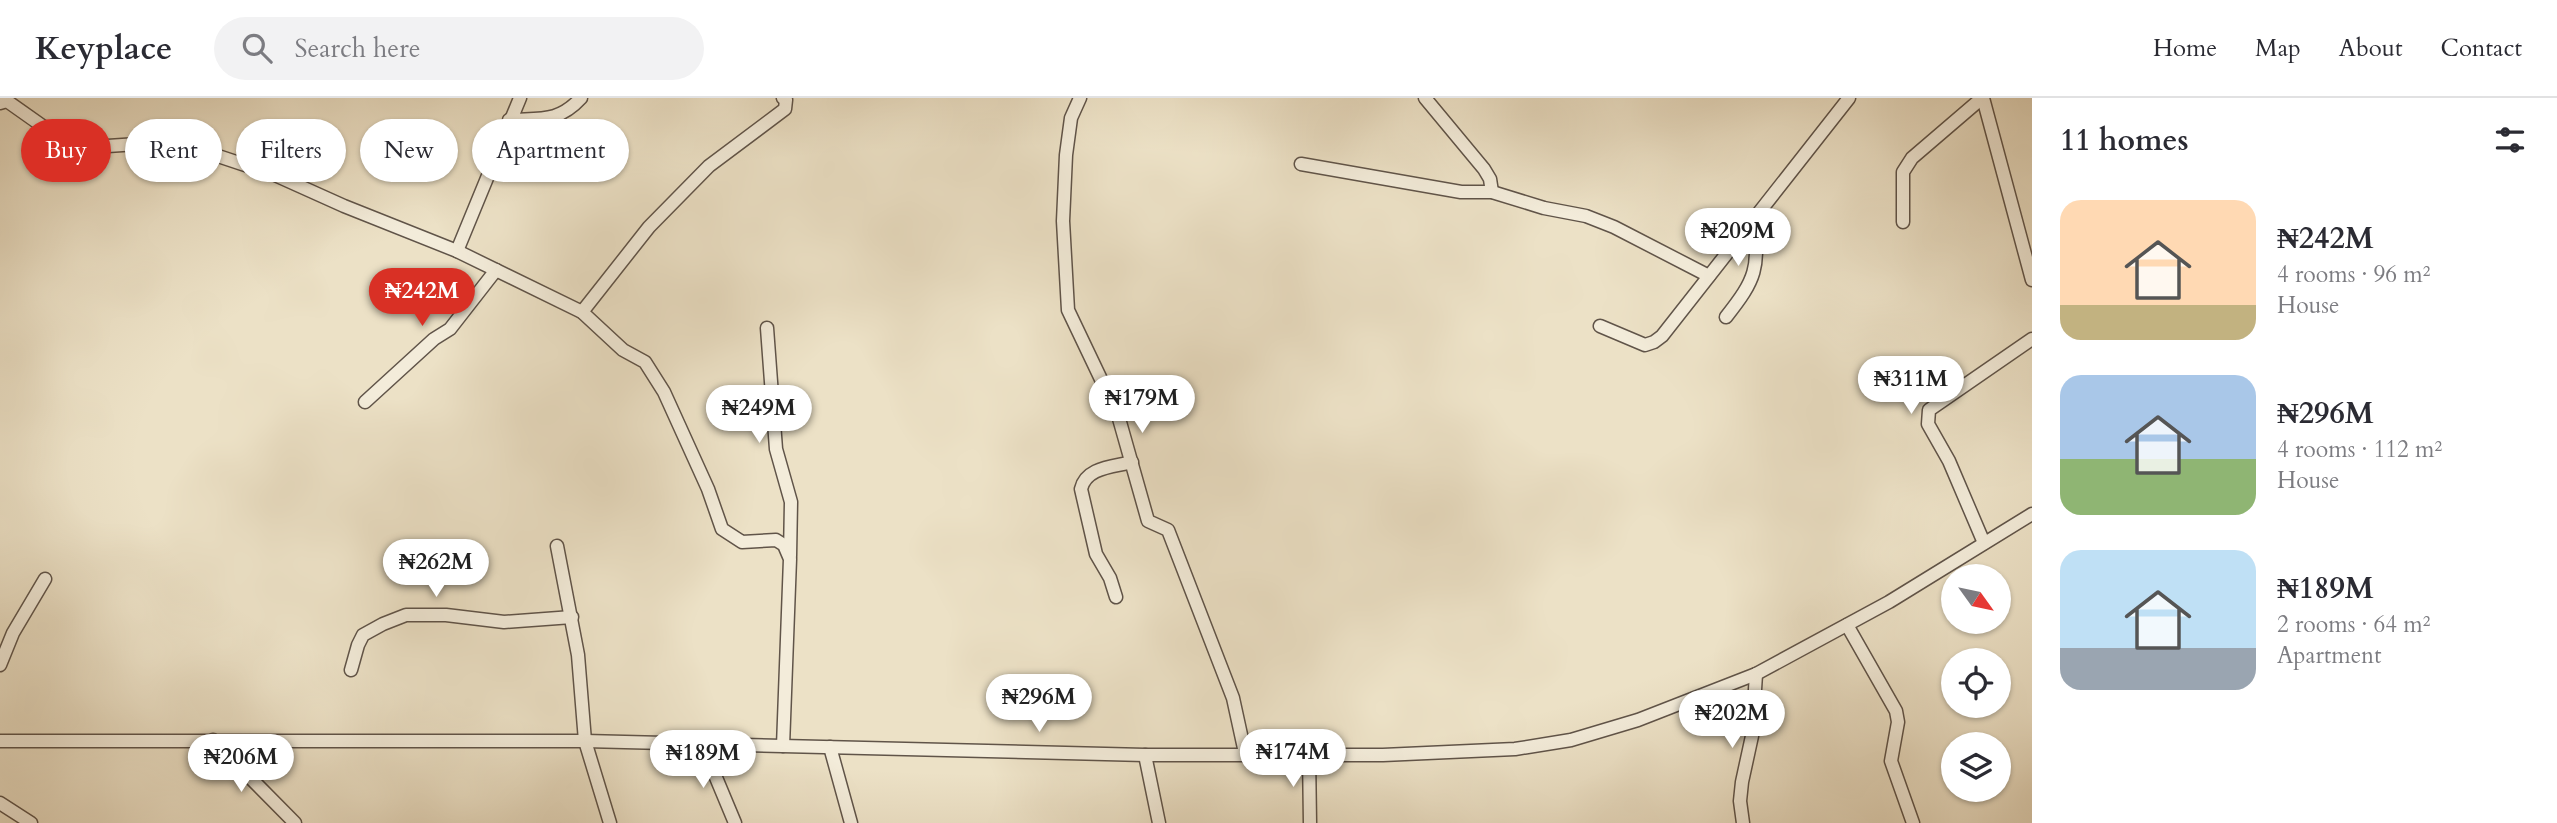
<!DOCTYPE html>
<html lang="en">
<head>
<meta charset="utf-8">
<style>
	:root { --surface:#fff; --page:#f2f2f3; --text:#2b2b33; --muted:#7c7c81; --line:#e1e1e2; --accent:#d93025 }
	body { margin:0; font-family:Cardo,serif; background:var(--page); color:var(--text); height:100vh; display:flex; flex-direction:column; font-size:26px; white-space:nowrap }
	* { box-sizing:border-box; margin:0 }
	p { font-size:23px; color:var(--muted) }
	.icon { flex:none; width:38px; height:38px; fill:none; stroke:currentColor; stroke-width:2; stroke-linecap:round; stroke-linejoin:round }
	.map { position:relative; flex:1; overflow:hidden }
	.side { display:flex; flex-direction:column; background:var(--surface); width:525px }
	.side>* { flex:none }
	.banner { position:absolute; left:21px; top:21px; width:665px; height:63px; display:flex; gap:14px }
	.needle { width:46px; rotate:123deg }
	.fabs { position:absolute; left:1941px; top:466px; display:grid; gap:14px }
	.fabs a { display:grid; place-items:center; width:70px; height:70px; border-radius:50%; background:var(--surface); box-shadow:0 2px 5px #0004; font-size:35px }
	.price { position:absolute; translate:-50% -60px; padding:0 16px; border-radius:24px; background:#fff; color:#222; font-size:23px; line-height:46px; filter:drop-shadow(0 2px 4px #0008) }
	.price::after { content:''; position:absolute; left:50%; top:42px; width:21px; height:16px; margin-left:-10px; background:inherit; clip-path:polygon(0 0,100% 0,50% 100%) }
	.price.on { background:var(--accent); color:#fff }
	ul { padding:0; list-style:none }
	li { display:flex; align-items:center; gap:21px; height:175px; padding:0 28px }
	li span { display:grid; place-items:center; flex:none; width:196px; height:140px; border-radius:21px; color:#555 }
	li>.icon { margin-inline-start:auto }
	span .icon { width:84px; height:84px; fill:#fffc; stroke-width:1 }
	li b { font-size:30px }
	h2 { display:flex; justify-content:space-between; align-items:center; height:84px; padding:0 28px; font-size:30px }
	.pill { padding:0 24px; border-radius:32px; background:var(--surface); box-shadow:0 2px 5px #0004; font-size:24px; line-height:63px }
	.pill.on { background:var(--accent); color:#fff }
	header { display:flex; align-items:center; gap:42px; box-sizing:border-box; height:98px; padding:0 35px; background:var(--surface); border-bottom:2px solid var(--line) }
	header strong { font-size:33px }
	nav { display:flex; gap:38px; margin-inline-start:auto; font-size:24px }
	.search { width:490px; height:63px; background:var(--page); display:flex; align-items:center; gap:18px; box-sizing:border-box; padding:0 24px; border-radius:38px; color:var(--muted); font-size:26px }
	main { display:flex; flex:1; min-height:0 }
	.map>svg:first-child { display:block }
</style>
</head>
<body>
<header>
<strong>Keyplace</strong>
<div class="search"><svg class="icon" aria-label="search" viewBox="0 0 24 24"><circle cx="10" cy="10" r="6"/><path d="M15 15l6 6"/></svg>Search here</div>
<nav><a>Home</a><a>Map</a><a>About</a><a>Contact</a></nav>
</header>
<main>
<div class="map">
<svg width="2032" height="725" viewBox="0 0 2032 725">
	<rect width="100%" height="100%" fill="#ece1c6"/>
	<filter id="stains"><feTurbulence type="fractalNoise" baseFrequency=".00286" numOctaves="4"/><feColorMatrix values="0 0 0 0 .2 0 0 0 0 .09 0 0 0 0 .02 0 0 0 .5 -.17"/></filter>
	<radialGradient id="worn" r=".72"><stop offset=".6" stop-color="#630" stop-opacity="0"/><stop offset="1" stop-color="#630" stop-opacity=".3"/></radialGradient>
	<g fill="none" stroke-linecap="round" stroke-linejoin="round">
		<g stroke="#605449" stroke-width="15">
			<g id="street">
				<path d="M1080,0L1071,20L1066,57L1063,123L1068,212L1118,317L1148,423L1168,432L1233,600L1245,655"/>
				<path d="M1425,0L1484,71L1490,81L1492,94"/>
				<path d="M1983,0L2032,182"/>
				<path d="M0,5L7,3L65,44L78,50L167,44L191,49L275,77L344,108L457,153L582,214L623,252L645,264L664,294L708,391L722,431L742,444L776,442L784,447L790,461L783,648"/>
				<path d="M509,22C540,20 558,25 581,0"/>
				<path d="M1301,66L1461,94H1492L1544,110L1586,118L1614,129L1709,178"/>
				<path d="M1903,124V74L1912,60L1982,0"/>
				<path d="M457,153L520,0"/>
				<path d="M582,214L649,129L709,68L785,11L786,2L783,0"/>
				<path d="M1726,219C1756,181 1760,170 1753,121"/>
				<path d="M1600,228L1645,247L1654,244L1662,238L1849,0"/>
				<path d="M767,230L776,351L791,404L790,458"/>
				<path d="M365,304L434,241L450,231L496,172"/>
				<path d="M1984,445L1949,363L1928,326L1929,312L2032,241"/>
				<path d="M557,448L578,557L585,643L610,725"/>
				<path d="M1116,499L1110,480L1096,456L1081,391C1086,369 1113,369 1132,364"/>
				<path d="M1847,527L1896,613L1898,624L1891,663L1913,725"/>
				<path d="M0,567L13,535L45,481"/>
				<path d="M351,572L358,547L363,537L383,526L406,517H446L504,524L572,519"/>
				<path d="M213,642L295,725"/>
				<path d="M0,643H585L1145,657H1383L1515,651L1571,642L1638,622L1756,576L1889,504L2032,416"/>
				<path d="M702,646L735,725"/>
				<path d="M830,649L851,725"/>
				<path d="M1309,656L1310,725"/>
				<path d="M1145,657L1159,725"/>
				<path d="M0,705L31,725"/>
				<path d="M1743,725L1740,703L1742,684L1752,638L1756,576"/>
			</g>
		</g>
		<use href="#street" stroke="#f3ecda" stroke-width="12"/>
	</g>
	<rect width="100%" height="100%" filter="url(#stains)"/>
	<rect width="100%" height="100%" fill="url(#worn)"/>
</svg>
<div class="fabs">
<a><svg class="needle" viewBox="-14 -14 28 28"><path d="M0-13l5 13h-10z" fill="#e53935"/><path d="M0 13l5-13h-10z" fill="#7c7c81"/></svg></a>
<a><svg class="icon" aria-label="locate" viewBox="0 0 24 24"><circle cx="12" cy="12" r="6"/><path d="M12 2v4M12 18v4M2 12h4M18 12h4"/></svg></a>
<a><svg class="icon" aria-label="layers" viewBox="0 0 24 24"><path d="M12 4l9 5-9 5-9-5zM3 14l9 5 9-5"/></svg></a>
</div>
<b class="price" style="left:1738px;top:170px">₦209M</b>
<b class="price on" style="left:422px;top:230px">₦242M</b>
<b class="price" style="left:1911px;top:318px">₦311M</b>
<b class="price" style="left:1142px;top:337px">₦179M</b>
<b class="price" style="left:759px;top:347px">₦249M</b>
<b class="price" style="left:436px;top:501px">₦262M</b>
<b class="price" style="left:1039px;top:636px">₦296M</b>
<b class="price" style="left:1732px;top:652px">₦202M</b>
<b class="price" style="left:1293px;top:691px">₦174M</b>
<b class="price" style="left:703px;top:692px">₦189M</b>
<b class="price" style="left:241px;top:696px">₦206M</b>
<div class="banner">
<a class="pill on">Buy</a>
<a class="pill">Rent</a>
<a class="pill">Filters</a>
<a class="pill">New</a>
<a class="pill">Apartment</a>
</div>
</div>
<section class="side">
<h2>11 homes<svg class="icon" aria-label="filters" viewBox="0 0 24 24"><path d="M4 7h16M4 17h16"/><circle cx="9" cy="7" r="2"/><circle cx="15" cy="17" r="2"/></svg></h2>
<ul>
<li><span style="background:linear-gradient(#ffd9b3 75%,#c2b280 0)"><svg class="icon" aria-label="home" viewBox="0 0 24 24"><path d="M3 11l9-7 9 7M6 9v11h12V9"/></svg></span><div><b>₦242M</b><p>4 rooms · 96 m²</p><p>House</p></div></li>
<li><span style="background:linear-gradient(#a9c7e8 60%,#8fb573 0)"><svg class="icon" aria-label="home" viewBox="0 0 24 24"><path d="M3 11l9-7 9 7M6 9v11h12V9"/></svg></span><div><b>₦296M</b><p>4 rooms · 112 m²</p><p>House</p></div></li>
<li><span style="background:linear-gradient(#bfe0f5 70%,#9aa5b1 0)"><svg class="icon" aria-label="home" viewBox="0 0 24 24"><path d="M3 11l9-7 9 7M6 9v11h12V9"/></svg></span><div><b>₦189M</b><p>2 rooms · 64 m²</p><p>Apartment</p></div></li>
</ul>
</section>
</main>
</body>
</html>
